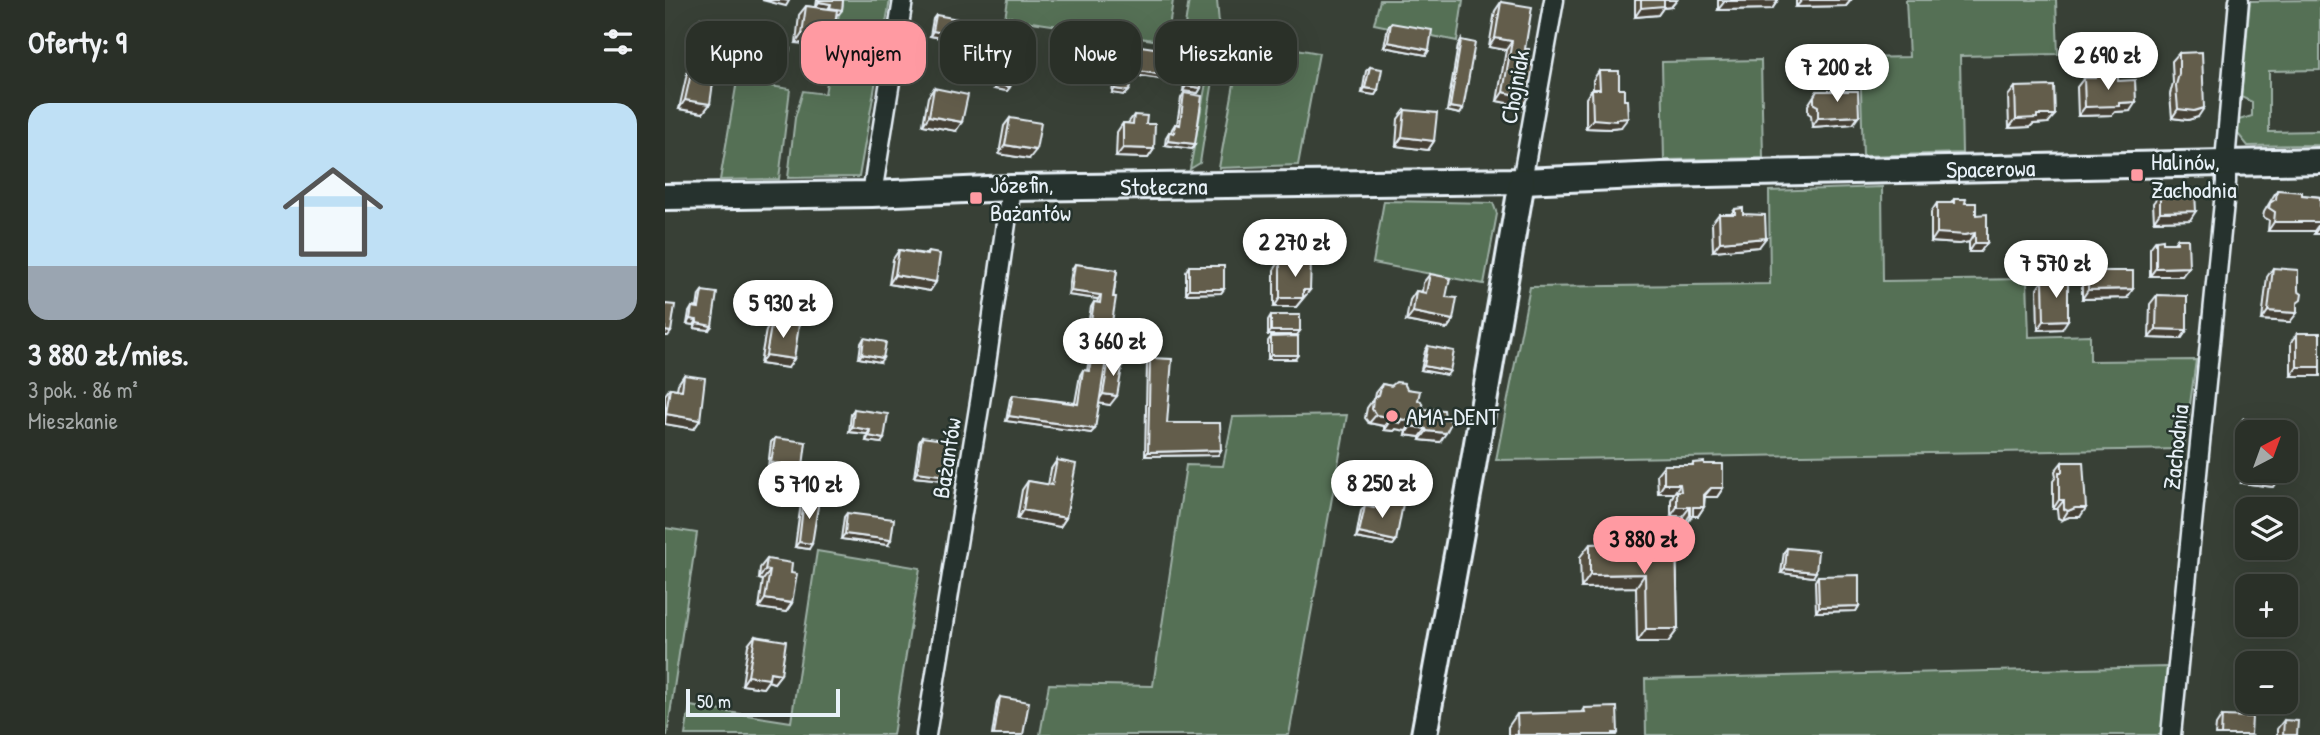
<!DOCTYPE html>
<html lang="pl">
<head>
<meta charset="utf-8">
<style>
	:root { --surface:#2a3028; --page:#363c34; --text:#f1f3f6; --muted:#a5a9a8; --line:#464b45; --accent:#ff9aa2 }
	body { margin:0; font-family:"Patrick Hand",sans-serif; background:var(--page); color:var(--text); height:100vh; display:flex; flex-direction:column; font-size:26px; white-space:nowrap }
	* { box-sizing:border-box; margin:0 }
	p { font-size:23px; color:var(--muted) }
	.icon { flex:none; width:38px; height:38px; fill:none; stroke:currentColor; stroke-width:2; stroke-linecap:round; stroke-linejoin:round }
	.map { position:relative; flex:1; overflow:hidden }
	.panel { display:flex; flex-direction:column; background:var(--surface); width:665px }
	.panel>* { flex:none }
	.banner { position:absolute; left:21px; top:21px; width:665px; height:63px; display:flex; gap:14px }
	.needle { width:46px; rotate:41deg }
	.buttons { position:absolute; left:1570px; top:420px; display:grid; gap:14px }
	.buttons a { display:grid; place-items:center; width:63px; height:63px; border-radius:14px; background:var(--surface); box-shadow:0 7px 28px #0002,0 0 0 2px var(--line); font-size:35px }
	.scale { position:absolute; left:21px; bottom:18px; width:154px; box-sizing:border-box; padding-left:7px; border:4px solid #e8f1f8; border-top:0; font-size:19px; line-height:24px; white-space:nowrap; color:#e8f1f8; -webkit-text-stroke:5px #26332d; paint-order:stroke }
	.price { position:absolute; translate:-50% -60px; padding:0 16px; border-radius:24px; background:#fff; color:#222; font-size:23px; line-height:46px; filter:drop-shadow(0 2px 4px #0008) }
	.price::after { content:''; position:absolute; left:50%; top:42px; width:21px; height:16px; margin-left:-10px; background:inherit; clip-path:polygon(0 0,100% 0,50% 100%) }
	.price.active { background:var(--accent); color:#111 }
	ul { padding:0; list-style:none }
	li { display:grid; align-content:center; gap:14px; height:371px; padding:0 28px }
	li span { display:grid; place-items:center; height:217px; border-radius:21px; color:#555 }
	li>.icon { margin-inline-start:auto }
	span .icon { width:126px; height:126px; fill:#fffc; stroke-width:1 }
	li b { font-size:30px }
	h2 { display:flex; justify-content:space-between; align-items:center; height:84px; padding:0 28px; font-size:30px }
	.pill { padding:0 24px; border-radius:21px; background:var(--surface); box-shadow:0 7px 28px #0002,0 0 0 2px var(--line); font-size:24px; line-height:63px }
	.pill.active { background:var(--accent); color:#111 }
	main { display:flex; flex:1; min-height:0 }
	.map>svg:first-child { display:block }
</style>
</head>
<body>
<main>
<section class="panel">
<h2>Oferty: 9<svg class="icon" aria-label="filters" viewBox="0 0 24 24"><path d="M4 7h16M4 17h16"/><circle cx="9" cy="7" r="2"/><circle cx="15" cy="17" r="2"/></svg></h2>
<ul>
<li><span style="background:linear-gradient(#bfe0f5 75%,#9aa5b1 0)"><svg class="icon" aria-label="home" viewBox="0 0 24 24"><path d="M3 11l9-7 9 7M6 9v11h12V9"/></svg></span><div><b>3 880 zł/mies.</b><p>3 pok. · 86 m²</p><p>Mieszkanie</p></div></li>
</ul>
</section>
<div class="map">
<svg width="1655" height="735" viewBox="0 0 1655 735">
	<rect width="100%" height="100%" fill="#384036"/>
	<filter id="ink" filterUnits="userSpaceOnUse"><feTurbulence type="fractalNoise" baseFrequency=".0143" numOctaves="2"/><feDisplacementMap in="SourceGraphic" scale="14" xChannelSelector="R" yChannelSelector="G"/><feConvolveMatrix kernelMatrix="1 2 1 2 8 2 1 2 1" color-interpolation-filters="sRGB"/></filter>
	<g filter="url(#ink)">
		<g fill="#556f55" stroke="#9eb0a6" stroke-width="2">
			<path d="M170,0H225L194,177L123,178L130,118L138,91L160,94L176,2Z"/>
			<path d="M343,0H508L502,42L340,18Z"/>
			<path d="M524,0H552L555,36L535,163L525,169L551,29L533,26L529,46L517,44Z"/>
			<path d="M715,0H798L792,41L709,24Z"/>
			<path d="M1241,0H1391L1393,54L1295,56L1297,153L1198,156L1195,58L1244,57Z"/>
			<path d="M1655,0V70L1604,71V132L1655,131V145L1583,146L1573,134L1574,120L1587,116V102L1576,97L1585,1Z"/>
			<path d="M577,39L654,53L633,165L554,168Z"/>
			<path d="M1096,60L1098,158L999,160L997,62Z"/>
			<path d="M72,81L125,89L114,179L55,180Z"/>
			<path d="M1217,187L1218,281L1362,279L1364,337L1425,335V361L1531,360L1519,449L831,460L865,287L1105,284L1104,191Z"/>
			<path d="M719,201L828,203L832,214L819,284L708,263Z"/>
			<path d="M682,415L624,735H375L384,684L488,686L521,465L558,466L568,417Z"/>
			<path d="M0,528L32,533L2,735H0Z"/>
			<path d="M152,551L255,568L228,735H20L25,706L126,722Z"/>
			<path d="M1502,667L1496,735H981L980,679Z"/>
		</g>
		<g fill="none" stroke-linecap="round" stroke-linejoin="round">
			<g stroke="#e8f1f8" stroke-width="23">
				<g id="street">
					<path d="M857,181L889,0"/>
					<path d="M207,194L238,0"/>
					<path d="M261,735L320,371L346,188"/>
					<path d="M1506,735L1561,182V150L1574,0"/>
				</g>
			</g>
			<g stroke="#e8f1f8" stroke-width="30">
				<g id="secondary">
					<path id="s1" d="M0,197L207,194L346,188L857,181L997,175L1655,161"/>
					<path d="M759,735L806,478L857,181"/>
				</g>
			</g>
			<use href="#street" stroke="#26332d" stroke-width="18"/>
			<use href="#secondary" stroke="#26332d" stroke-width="24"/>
		</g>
		<g fill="#555041" stroke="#e8f1f8" stroke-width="2">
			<path d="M152,0H178L177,10L174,14H172L160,59L144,57L146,44L131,43L134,15L141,6L163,9L151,7Z"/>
			<path d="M970,0H1012L1006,7L998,8L993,15L970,17Z"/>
			<path d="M1053,0H1113L1107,9L1053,10Z"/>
			<path d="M1131,0H1186L1181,6L1131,7Z"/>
			<path d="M836,2L860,49L862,64L863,97L857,106L832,101L841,50L824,47L830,11Z"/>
			<path d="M271,15L295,36L292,41L265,36L268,19Z"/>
			<path d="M343,17L355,34L345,87L342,91L329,89L340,22Z"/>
			<path d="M35,19L45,104L38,113L14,109L25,60L23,59L29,28Z"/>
			<path d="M726,23L764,50L761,55L719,47L723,27Z"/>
			<path d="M102,27L115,46L120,74L117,79L83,73L88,46L91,41L98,43L99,32Z"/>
			<path d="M796,40L798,109L795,114L782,111L793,45Z"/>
			<path d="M456,43L506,76L502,80L466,75L464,91L460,95L447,93L453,48Z"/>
			<path d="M526,51L536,88L533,93L518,91L523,56Z"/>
			<path d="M1514,53L1533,117L1523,120L1507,118L1505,94L1508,83L1507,61Z"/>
			<path d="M705,67L713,90L710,95L697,93L701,71Z"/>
			<path d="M934,71L956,127L946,128L945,129L921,128V98L927,89H928V80Z"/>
			<path d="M1430,76L1453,81L1465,111L1450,112L1447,115L1413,116L1412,87L1419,78H1429Z"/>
			<path d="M1350,87L1383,123L1368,124L1365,127L1344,128L1343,96Z"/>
			<path d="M269,88L291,131L258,125L263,97Z"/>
			<path d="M1152,91L1188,124L1147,127L1146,115L1143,113V105Z"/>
			<path d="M519,93L530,144L527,149L500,145L501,137L504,132H506L507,129L510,124H512L516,98Z"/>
			<path d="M740,110L769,141L763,150L731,146L733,119Z"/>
			<path d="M469,115L481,124L489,149L483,158L451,157L452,132L458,123H463Z"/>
			<path d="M345,118L364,159L334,154L339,126Z"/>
			<path d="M1612,190L1637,195L1655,197V234H1649V231H1603L1604,220L1598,217L1599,212Z"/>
			<path d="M1495,194L1525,220L1489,221L1488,203Z"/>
			<path d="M1289,199L1300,203L1311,215L1315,252H1304V242L1294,244L1266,242V212L1272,203H1286Z"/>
			<path d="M1070,209L1078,214L1094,247L1048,251L1047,223L1054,214H1066Z"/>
			<path d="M1512,239L1517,276H1485V248L1491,240L1498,243H1509Z"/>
			<path d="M234,250L261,254L263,252L271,282L265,291L224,284L228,259Z"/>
			<path d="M615,261L645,290L631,307H609V270Z"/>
			<path d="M410,264L452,270L440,364L444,359L445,405L434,403L426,433L341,421L345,399L348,395L410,403L415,375L418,370L422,371L428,332L422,331L426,307L429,302L432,303L433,299L403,295L407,269Z"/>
			<path d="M524,266L559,289L556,293L521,294V271Z"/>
			<path d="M1608,268L1633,291L1632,305L1625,322L1597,320L1602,277Z"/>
			<path d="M1423,271L1462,298L1417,299V280Z"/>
			<path d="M765,274L781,297L788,320L782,329L741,321L745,300L751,291L757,292L758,283Z"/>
			<path d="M1378,280L1397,329L1373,330L1372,289Z"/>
			<path d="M37,291L44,330L29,328V325L22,324L24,312L27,307L32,308L34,295Z"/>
			<path d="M1492,295L1522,330L1516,339L1484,338L1485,304Z"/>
			<path d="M606,315L632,335H603V320Z"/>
			<path d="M107,321L123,368L95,364L101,330Z"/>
			<path d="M1632,333H1655V376H1626V342Z"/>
			<path d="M606,337L630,359H603V341Z"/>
			<path d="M199,338L215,362L194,358L196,343Z"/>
			<path d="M763,346L782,375L756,370L760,351Z"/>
			<path d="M485,358L502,423L556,450L553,455L480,456L482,363Z"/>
			<path d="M19,375L35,420L29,429L0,424V395L5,388L12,389L13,384Z"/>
			<path d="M717,384L742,389L753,400L759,409L775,442L755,440V437L740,435L741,431L731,429L729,431L719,430V426L704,423L700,418L702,408L709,398L710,393Z"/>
			<path d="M189,409L216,443L201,441L202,434L184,432L186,414Z"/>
			<path d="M1578,419L1582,432V471L1608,487L1576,483L1580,449L1572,448L1575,423Z"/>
			<path d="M257,437L279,480L249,477L254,442Z"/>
			<path d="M110,438L137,474L134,478L120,477L121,470L103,467L106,442Z"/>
			<path d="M392,460L401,518L395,527L352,519L357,490L363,481L383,485L386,469Z"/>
			<path d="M1397,462L1415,517H1404L1397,520L1393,518L1392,509H1388V481L1391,477L1390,471Z"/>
			<path d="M1028,463L1039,464L1058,488L1052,497H1040L1039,507L1033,516H1027L1022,524H1019L1018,516H1006V500L1009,493H993L992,474L999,465H1027Z"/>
			<path d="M139,499L144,549L130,547L136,503Z"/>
			<path d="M711,499L731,541L728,545L691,538L696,511L700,506L707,508L708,504Z"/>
			<path d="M182,513L223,545L176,539L179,517Z"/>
			<path d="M1011,542L1013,629L1003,642H972L971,587L916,588L915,557L925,544Z"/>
			<path d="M1122,548L1148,577L1116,573L1119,552Z"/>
			<path d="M102,559L127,603L121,612L94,608L98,580L94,579L95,568Z"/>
			<path d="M1153,576L1194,606L1191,611L1151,612L1150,581Z"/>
			<path d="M90,636L116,674L109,683L103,681L98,688L77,685L83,645Z"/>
			<path d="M335,697L358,735H327L332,702Z"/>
			<path d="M919,708L953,733L952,735H843V727L852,714L916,713Z"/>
			<path d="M1557,716L1586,735H1550L1551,725Z"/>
			<path d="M1619,720L1632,735H1612V729Z"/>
		</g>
		<g fill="#454135" stroke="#e8f1f8" stroke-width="2">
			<path d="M97,0H119L124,1L121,6Z"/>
			<path d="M998,0H1012L1006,7L998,8L993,15L970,17L976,8Z"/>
			<path d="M1113,0L1107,9L1053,10L1060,1Z"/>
			<path d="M1137,0H1186L1181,6L1131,7Z"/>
			<path d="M154,2L166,4L163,9L151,7Z"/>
			<path d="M268,31L295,36L292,41L265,36Z"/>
			<path d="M137,34L152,36L146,44L131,43Z"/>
			<path d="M830,38L847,41L841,50L824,47Z"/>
			<path d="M723,42L764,50L761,55L719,47Z"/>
			<path d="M150,49L166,51L160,59L144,57Z"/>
			<path d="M29,50L31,51L25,60L23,59Z"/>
			<path d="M86,68L120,74L117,79L83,73Z"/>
			<path d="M467,70L506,76L502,80L464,74Z"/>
			<path d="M332,85L345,87L342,91L329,89Z"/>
			<path d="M521,86L536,88L533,93L518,91Z"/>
			<path d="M700,88L713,90L710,95L697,93Z"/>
			<path d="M450,89L464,91L460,95L447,93Z"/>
			<path d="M838,92L863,97L857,106L832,101Z"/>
			<path d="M20,100L45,104L38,113L14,109Z"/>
			<path d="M1471,102L1465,111L1450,112L1447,115L1413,116L1420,107L1454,103Z"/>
			<path d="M785,107L798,109L795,114L782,111Z"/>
			<path d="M1539,108L1533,117L1523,120L1507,118L1513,109Z"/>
			<path d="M1372,115H1390L1383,123L1368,124L1365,127L1344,128L1351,119Z"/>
			<path d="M264,116L297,122L291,131L258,125Z"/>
			<path d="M1194,116L1188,124L1147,127L1153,118Z"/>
			<path d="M963,118L956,127L946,128L945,129L921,128L928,119Z"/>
			<path d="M737,137L769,141L763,150L731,146Z"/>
			<path d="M503,141L530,144L527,149L500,145Z"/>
			<path d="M340,145L371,150L364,159L334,154Z"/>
			<path d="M458,148L489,149L483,158L451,157Z"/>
			<path d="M1531,211L1525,220L1489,221L1495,212Z"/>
			<path d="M1609,222H1655V223L1649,231H1603Z"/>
			<path d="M1655,226V234H1649Z"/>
			<path d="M1272,233H1310L1304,242L1294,244L1266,242Z"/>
			<path d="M1101,238L1094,247L1048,251L1055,242Z"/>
			<path d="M1310,243H1322L1315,252H1304Z"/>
			<path d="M1524,267L1517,276H1485L1491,268Z"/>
			<path d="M230,275L271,282L265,291L224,284Z"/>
			<path d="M524,289H559L556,293L521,294Z"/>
			<path d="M1468,289L1462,298L1417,299L1423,290Z"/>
			<path d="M638,290H645L631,307H609L615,298Z"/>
			<path d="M406,291L436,295L433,299L403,295Z"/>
			<path d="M1603,311L1632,313L1625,322L1597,320Z"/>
			<path d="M748,312L788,320L782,329L741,321Z"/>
			<path d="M25,319L32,320L29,325L22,324Z"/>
			<path d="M1403,320L1397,329L1373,330L1379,321Z"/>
			<path d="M32,323L47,326L44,330L29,328Z"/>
			<path d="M425,327H431L428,332L422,331Z"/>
			<path d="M1491,329L1522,330L1516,339L1484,338Z"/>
			<path d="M0,331L6,332L3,336H0Z"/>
			<path d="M606,331H635L632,335H603Z"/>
			<path d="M197,354L218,358L215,362L194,358Z"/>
			<path d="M101,355L129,359L123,368L95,364Z"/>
			<path d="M606,355H633L630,359H603Z"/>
			<path d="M759,366L785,371L782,375L756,370Z"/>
			<path d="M1632,367H1655V376H1626Z"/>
			<path d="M438,394L452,396L445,405L432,403Z"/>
			<path d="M1,414L35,420L29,429L0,424Z"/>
			<path d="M711,415L726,417L719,426L704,423Z"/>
			<path d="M344,416L430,429L426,433L341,421Z"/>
			<path d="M736,419L747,422L741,431L731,429L729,431L719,430L725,421Z"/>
			<path d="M746,426L761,429L755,437L740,435Z"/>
			<path d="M187,427L205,430L202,434L184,432Z"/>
			<path d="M762,431L781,433L775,442L755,440Z"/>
			<path d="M204,436L219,439L216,443L201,441Z"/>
			<path d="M1575,443L1582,444L1580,449L1572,448Z"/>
			<path d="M556,450L553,455L480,456L483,452Z"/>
			<path d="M106,463L125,465L121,470L103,467Z"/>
			<path d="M124,472L137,474L134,478L120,477Z"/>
			<path d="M252,472L283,476L279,480L249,477Z"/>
			<path d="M1579,479L1611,482L1608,487L1576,483Z"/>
			<path d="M999,484H1015L1009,493H993Z"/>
			<path d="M1046,488H1058L1052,497H1040L1033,504Z"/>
			<path d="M1394,500H1399L1392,509H1388Z"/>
			<path d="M1012,507H1025L1018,516H1006Z"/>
			<path d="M1028,507H1039L1033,516H1027L1022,524H1019L1025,515Z"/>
			<path d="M1410,508H1421L1415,517H1404L1397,520L1403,511Z"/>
			<path d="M358,510L401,518L395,527L352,519Z"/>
			<path d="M694,533L731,541L728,545L691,538Z"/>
			<path d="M180,534L226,540L223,545L176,539Z"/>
			<path d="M134,542L147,544L144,549L130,547Z"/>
			<path d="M1120,569L1151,572L1148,577L1116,573Z"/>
			<path d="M100,570L105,571L98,580L94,579Z"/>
			<path d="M980,574L971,587L916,588L925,575Z"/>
			<path d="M100,599L127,603L121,612L94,608Z"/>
			<path d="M1194,606L1191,611L1151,612L1154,607Z"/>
			<path d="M981,629H1013L1003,642H972Z"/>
			<path d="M105,672L116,674L109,683L103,681L98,688L77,685L83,676Z"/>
		</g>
		<g fill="#635d4c" stroke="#e8f1f8" stroke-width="2">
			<path d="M155,0H178L177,10L165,8L166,4L154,2Z"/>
			<path d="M976,0H999V6L976,8Z"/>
			<path d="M1060,0H1107L1060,1Z"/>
			<path d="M836,2L867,7L860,49H864L862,64L868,66L863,97L838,92L847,41L830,38Z"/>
			<path d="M141,6L172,10L166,51L150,49L152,36L137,34Z"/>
			<path d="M271,15L299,20L295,36L268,31Z"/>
			<path d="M343,17L359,20L358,29H355L345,87L332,85Z"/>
			<path d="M35,19L59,24L54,55H52L45,104L20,100L31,51L29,50Z"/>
			<path d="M726,23L767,30L764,50L723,42Z"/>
			<path d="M102,27L118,30L115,46L125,48L120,74L86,68L91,41L101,43Z"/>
			<path d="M796,40L810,43L798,109L785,107Z"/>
			<path d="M456,43L509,51L506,76L467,70L464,91L450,89Z"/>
			<path d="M526,51L541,53L536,88L521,86Z"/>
			<path d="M1537,52L1539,108L1529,111L1513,109L1511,85L1514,74V53Z"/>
			<path d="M705,67L717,69L713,90L700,88Z"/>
			<path d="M934,71H954V89H959V100H962L963,118L951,119V121L928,119L927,89H935Z"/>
			<path d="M1430,76L1453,77V81L1470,80L1471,102L1454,103V106L1420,107L1419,78H1430Z"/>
			<path d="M1389,86L1390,115H1372V118L1351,119L1350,87Z"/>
			<path d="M269,88L303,95L297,122L264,116Z"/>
			<path d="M1152,91H1193L1194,116L1153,118V106L1149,104V96Z"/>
			<path d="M519,93L537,96L530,144L503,141L504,132L509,133L510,124L515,125Z"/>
			<path d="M740,110L772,113L769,141L737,137Z"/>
			<path d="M469,115L482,116L481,124H490L489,149L458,148V123L468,124Z"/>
			<path d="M345,118L376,123L371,150L340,145Z"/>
			<path d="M1612,190L1637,192V195L1655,197V222H1609L1610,212L1604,208L1605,203L1611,199Z"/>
			<path d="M1530,192L1531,211L1495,212V194Z"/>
			<path d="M1289,199H1301L1300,203H1311V215L1322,214V243H1310V233L1300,235L1272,233V203H1289Z"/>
			<path d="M1078,208V214L1100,215L1101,238L1055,242L1054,214H1070V209Z"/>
			<path d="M1498,239V243H1512V239H1523L1524,267L1491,268V240Z"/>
			<path d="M234,250L262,255L263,252L275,254L271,282L230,275Z"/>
			<path d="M615,261H646L645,290H638V298H615Z"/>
			<path d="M410,264L452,270L448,297H451L430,429L344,416L348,395L413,404L418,370L424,371L426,361L431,327H425L429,302L435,303L436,295L406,291Z"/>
			<rect x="524" y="266" width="35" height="23"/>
			<path d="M1608,268L1633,270V291L1637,294L1636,300L1632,303V313L1603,311Z"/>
			<path d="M1423,271H1468V289L1423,290Z"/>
			<path d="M765,274L785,278L781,297L792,298L788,320L748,312L751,291L761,293Z"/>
			<path d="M1378,280H1403V320L1379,321Z"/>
			<path d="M37,291L52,293L47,326L32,323V320L25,319L27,307L34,308Z"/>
			<path d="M1492,295L1522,296V330L1491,329Z"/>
			<path d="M0,304L10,305L6,332L0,331Z"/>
			<rect x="606" y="315" width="29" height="16"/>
			<path d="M107,321L134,325L129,359L101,355Z"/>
			<rect x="1632" y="333" width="23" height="34"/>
			<path d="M633,336V355H606V337Z"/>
			<path d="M199,338L221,342L218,358L197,354Z"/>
			<path d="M763,346L789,351L785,371L759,366Z"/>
			<path d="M485,358L507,359L502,423H555L556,450L483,452Z"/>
			<path d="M444,359L458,362L452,396L438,394Z"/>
			<path d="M19,375L40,378L35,420L1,414L5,388L17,390Z"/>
			<path d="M731,382L739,383L742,389L755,391L753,400L756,401L759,409L779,410L780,418L787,421L781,433L762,431L761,429L746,426L747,422L736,419L735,423L725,421L726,417L711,415L707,409L708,399L714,395L717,384L726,386Z"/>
			<path d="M189,409L223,414L219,439L204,436L205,430L187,427Z"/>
			<path d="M1578,419L1607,422L1606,432H1582V444L1575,443Z"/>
			<path d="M257,437L287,441L283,476L252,472Z"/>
			<path d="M110,438L141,442L137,474L124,472L125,465L106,463Z"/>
			<path d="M1582,452V471H1613L1611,482L1579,479Z"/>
			<path d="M392,460L411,464L401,518L358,510L363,481L387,485Z"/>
			<path d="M1039,462V464H1058V488H1046L1039,495V507H1028V515H1025V507H1012V491H1016L1015,484H999V465H1028V463Z"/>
			<path d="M1397,462H1418L1421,508H1410L1403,511L1399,509V500H1394V472H1397Z"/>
			<path d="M139,499L154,500L147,544L134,542Z"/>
			<path d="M711,499L738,504L731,541L694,533L700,506L709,508Z"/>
			<path d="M182,513L229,519L226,540L180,534Z"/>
			<path d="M1011,542L1013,629H981L980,574L925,575V544Z"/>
			<path d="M1122,548L1153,551L1151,572L1120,569Z"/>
			<path d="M102,559L127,563L126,573L132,574L127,603L100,599L105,571L100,570Z"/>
			<path d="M1194,575V606L1154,607L1153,576Z"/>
			<path d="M90,636L121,641L116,674L105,672L104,679L83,676Z"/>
			<path d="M335,697L364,702L358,735H329Z"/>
			<path d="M952,707L953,733H948V735H853L852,714L920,712L919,708Z"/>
			<path d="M1557,716L1587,717L1586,735H1556Z"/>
			<path d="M1619,720L1633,721L1632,735H1618Z"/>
		</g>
	</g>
	<g fill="#ff9aa2" stroke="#26332d" stroke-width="2.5">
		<rect x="1465" y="168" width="14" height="14" rx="3.5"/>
		<rect x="304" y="191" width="14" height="14" rx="3.5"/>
		<circle cx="727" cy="416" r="7"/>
	</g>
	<g text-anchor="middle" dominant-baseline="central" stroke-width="5" stroke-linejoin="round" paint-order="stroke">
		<g font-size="24" fill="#e8f1f8" stroke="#26332d">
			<text transform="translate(849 87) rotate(-80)">Chojniak</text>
			<text stroke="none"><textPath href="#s1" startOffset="1326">Spacerowa</textPath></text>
			<text stroke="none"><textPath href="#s1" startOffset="499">Stołeczna</textPath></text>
			<text transform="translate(1510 447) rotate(-84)">Zachodnia</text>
			<text transform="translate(281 458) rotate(-81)">Bażantów</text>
		</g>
		<g font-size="24" fill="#e8f1f8" stroke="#26332d" text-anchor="start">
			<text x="1486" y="161">Halinów,<tspan x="1486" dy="28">Zachodnia</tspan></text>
			<text x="325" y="184">Józefin,<tspan x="325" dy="28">Bażantów</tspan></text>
			<text x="741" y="416">AMA-DENT</text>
		</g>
	</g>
</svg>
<div class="buttons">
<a><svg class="needle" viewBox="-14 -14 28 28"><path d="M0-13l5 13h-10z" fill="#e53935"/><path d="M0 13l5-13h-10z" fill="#a5a9a8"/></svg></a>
<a><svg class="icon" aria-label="layers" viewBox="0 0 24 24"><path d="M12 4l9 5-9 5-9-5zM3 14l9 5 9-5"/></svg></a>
<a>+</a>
<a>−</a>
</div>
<div class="scale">50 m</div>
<b class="price" style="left:1443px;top:92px">2 690 zł</b>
<b class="price" style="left:1172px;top:104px">7 200 zł</b>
<b class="price" style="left:630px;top:279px">2 270 zł</b>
<b class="price" style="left:1391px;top:300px">7 570 zł</b>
<b class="price" style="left:118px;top:340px">5 930 zł</b>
<b class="price" style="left:448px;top:378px">3 660 zł</b>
<b class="price" style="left:717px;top:520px">8 250 zł</b>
<b class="price" style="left:144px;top:521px">5 710 zł</b>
<b class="price active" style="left:979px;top:576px">3 880 zł</b>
<div class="banner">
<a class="pill">Kupno</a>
<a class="pill active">Wynajem</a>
<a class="pill">Filtry</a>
<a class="pill">Nowe</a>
<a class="pill">Mieszkanie</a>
</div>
</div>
</main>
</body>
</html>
